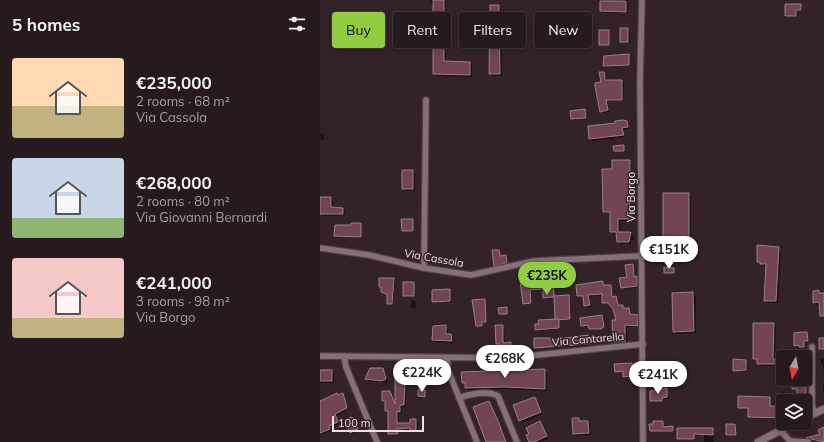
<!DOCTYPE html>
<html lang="en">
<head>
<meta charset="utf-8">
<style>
	:root { --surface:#261a1e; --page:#32272b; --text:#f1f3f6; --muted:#a4a1a4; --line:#42383c; --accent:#90cd41 }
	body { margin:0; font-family:Mulish,sans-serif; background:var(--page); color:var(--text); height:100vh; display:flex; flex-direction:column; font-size:15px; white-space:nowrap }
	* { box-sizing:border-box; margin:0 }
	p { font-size:13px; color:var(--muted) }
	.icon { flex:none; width:22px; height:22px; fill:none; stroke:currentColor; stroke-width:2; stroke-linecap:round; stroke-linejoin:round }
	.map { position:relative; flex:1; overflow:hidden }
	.sheet { display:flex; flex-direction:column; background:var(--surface); width:320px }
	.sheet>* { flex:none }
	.top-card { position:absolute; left:12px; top:12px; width:380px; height:36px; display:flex; gap:8px }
	.needle { width:26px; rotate:190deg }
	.tools { position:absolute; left:456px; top:350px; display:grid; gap:8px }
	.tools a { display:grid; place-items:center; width:36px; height:36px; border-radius:4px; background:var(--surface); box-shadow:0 2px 6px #0003,0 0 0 1px var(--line); font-size:20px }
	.scale { position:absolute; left:12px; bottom:10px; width:92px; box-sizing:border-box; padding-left:4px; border:2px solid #efe2e6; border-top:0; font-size:11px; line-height:14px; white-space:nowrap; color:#efe2e6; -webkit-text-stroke:3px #332228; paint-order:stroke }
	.price { position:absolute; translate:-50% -34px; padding:0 9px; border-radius:14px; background:#fff; color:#222; font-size:13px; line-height:26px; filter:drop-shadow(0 1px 2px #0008) }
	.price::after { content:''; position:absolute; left:50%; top:24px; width:12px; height:9px; margin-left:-6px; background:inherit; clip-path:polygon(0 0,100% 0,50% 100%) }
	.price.on { background:var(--accent); color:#111 }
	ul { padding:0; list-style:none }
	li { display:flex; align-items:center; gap:12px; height:100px; padding:0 12px }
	li span { display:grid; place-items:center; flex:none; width:112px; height:80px; border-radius:4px; color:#555 }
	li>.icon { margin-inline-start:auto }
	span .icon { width:48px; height:48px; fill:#fffc; stroke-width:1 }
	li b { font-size:17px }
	h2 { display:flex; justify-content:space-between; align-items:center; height:48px; padding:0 12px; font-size:17px }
	.chip { padding:0 14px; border-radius:4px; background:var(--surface); box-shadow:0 2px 6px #0003,0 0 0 1px var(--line); font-size:14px; line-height:36px }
	.chip.on { background:var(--accent); color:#111 }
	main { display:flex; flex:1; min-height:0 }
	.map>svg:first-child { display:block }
</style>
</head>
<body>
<main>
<section class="sheet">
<h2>5 homes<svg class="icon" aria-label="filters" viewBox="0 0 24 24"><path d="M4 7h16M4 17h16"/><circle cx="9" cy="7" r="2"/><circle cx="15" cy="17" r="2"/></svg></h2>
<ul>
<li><span style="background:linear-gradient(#ffd9b3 60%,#c2b280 0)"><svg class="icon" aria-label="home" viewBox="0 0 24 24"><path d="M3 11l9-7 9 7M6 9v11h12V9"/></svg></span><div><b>€235,000</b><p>2 rooms · 68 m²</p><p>Via Cassola</p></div></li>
<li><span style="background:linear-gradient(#c9d6e8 75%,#8fb573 0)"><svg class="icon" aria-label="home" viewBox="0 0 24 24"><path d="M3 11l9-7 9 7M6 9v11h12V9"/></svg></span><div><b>€268,000</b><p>2 rooms · 80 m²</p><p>Via Giovanni Bernardi</p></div></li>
<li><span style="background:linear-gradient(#f6c9c9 75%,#c2b280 0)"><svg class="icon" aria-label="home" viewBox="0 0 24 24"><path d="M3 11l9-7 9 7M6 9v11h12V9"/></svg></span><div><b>€241,000</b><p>3 rooms · 98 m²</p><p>Via Borgo</p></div></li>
</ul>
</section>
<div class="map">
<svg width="504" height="442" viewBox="0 0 504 442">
	<rect width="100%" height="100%" fill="#332228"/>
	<g fill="#0007">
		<path d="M109,0H126V62H150L152,65V77L117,76L114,74V5H112Z"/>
		<path d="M299,0H308V13H283L281,11L299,2Z"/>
		<path d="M480,5L482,11L477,10V16L466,15Z"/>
		<path d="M179,6L181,8L182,76H172L170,73Z"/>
		<path d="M20,23L21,26H35L36,31L40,33V36H28V39H22V46H17L15,44Z"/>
		<path d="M301,29L310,31V43L301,42Z"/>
		<path d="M280,31L290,32V46L280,45Z"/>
		<path d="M308,55L310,66L284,65Z"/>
		<path d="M284,73L286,81H302L304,83L303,101H287L289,112L282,113L280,111Z"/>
		<path d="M265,110L267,119L254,120L252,119Z"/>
		<path d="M307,122L310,129L304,130L305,137L273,141L270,139L269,127Z"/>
		<path d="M0,133L4,134V140L0,139Z"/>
		<path d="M309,161L311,163L310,221H300V233H310L313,235V240H311V244H300L298,242L297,234H293L291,232V214L284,212L293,170Z"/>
		<path d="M93,171L95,173V191H86L83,188Z"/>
		<path d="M368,194L371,196V239H346L344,237Z"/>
		<path d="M10,198L13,200V209H23L25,211V215L4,216L1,214Z"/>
		<path d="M93,220L94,232H84L83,231Z"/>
		<path d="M40,224L42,238L15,236L16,226Z"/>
		<path d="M458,248L461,251L458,303H448L445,301L447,266H443L438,261Z"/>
		<path d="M179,251L181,257L187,258L188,264L176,267L174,265Z"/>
		<path d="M313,265L315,278L318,279V287L303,289L302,287Z"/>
		<path d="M73,279L75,281L73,305H69L68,295L64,293L60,287Z"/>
		<path d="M232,279L234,297H250L251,320H238L240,329L218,331L216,329L236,320L235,298L226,299L224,290L211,291L212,304L205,305L201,282Z"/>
		<path d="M282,282L284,286H290L292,288L293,298L297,299L299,306H302L304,309H309L311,315L319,318V327H307V343L296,344L294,342L297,321L294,308L291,305L283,302V295L270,297L271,307H267L264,297L258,296Z"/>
		<path d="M94,283L95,297H86L84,295Z"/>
		<path d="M130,290L131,302L113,301Z"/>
		<path d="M498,291L504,294V312L500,305H496L494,302Z"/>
		<path d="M373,293L376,296V333L356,334L354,331L353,294Z"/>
		<path d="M91,300L96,302V309L91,307Z"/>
		<path d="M164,300L167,323H163V327H158L157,326Z"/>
		<path d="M281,316L284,328H282L283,330H271L269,326L261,325Z"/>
		<path d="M453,324L456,326L455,360L458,366H441L438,361L434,358Z"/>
		<path d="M125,326L128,329V335L133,337L134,343L115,342L113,340Z"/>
		<path d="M182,326L184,328L185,344L190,343L193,346V355H183L181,353V346L177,344Z"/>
		<path d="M487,333L489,342H485V348L477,347L475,345Z"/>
		<path d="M267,336L270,346L215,348L230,338L232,340Z"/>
		<path d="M501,359H504V374L503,365L501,364Z"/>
		<path d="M426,361L427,371H414Z"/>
		<path d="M311,364L313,377L306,378L304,372L296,371Z"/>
		<path d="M485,364L487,365V399H480L478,390L473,389V379H485Z"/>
		<path d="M76,367L98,369L101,371V384L86,385V407H82V413H79V424H91L95,420L98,422V432L91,430L79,431V435L72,436L69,433V414L63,401L70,392L76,403Z"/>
		<path d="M62,369L68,382L65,383L49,381L46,379Z"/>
		<path d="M225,370L227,373V391L188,389L148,390L143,382Z"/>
		<path d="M0,371H11L14,373V383H0Z"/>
		<path d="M503,384H504V393L503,392Z"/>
		<path d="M346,390L348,399H343V402L331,401Z"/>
		<path d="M99,391H105L106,398L100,397Z"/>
		<path d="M461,392L468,393V399L461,397Z"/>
		<path d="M22,394L28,410L16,416L19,424L10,428L11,431L3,434L0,431V402Z"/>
		<path d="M215,398L222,414L202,423L200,420Z"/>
		<path d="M449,398L451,407L463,408V419L431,418L429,409L419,407Z"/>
		<path d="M169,402L171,405L187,442H168Z"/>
		<path d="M32,418L37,431L32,434L31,432Z"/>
		<path d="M258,419L261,422H268L270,424L271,435L256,436L253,434Z"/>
		<path d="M220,422L228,439L221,442H210Z"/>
		<path d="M343,422L344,428L353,427L354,432L331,430Z"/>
		<path d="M415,425L417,436H408L407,435Z"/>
		<path d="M358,429H392L394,442H384V435H374V440H359Z"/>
		<path d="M504,430V442H495L487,437L501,434Z"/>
	</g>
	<g fill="#724456" stroke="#988189">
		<path d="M113,0H124V61L150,62V75L113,74Z"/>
		<path d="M280,1H306V12L280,11Z"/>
		<path d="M465,4H481V10H476V16H465Z"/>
		<path d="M170,5H179L180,74H169Z"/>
		<path d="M14,22H20V25H35V30H39V35H27V38H21V45H14Z"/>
		<rect x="300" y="28" width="8" height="14"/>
		<rect x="279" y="30" width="10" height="15"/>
		<path d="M309,54V65L283,66L284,56Z"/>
		<path d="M279,72H284L285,80H302V100H286L288,110L280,112L275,86V83L281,82Z"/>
		<path d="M265,109L266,118L251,119L250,111Z"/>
		<path d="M303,120L307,121L308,127L302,128L304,135L269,139L268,126L295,123V121Z"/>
		<path d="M304,145V151H294L293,146Z"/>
		<path d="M292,160H310L309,219H298V232H311L309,242H297L296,232H290V212H283L282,169H292Z"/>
		<rect x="82" y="170" width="11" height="19"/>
		<rect x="343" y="193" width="26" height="44"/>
		<path d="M0,197H11V207L23,208V214H0Z"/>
		<path d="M81,219H93V231H82Z"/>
		<path d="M31,223H41V237L14,236L15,225H31Z"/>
		<path d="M437,245L459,247L456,301H444L446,264H440V262H437Z"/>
		<path d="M172,250H179L180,256L186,255L187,263L174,266Z"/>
		<path d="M313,264L314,277L317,276V286L301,288L299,278L307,277L305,265Z"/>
		<path d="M344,267L354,268V273H344Z"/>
		<path d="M59,278H74L72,304H67V294L61,292V287H59Z"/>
		<path d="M233,278L234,296L249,295L250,319L235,320L234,297L223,298V289L210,290L211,303L203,304L200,281Z"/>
		<path d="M283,281V285H291L292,297L296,296L298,305H303V308H309L310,314L318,315V326L305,325V342H293L292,320H296L293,309L288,303H282V294L268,295L270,305L264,306L263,296H257L256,285Z"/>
		<rect x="83" y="282" width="11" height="14"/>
		<path d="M130,289V301L112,302V290Z"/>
		<path d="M499,290V293H504V316H500L499,302L493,303V291Z"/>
		<path d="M373,292L374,331L353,332L352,293Z"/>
		<path d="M165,299L166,322H162V326H156L152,300Z"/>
		<path d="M187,307V314H179L178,308Z"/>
		<path d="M282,315L284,327H282V329H269L268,325L261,326L260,318Z"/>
		<path d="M239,319V328L215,330V324H219L218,320Z"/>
		<path d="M433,323H454L453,359H456V364H437V359H433Z"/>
		<path d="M126,325V334H131L132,341L112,340L113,326Z"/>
		<path d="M175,325H183V343L191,342V353H180V344H176Z"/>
		<path d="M481,332H487L488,341H484V347H479V345L474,346V333Z"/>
		<path d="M268,335L269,344L214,348V338H230V340Z"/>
		<rect x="499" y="338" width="5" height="11"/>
		<path d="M413,359L426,360V370L413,371Z"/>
		<path d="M312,363V376L303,377V371L295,372L294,364Z"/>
		<path d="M75,366L99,368V383H85L84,405H80V412L77,411V423H90V419H96V431H90V428L77,429L78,434H68V411H65V401H62V391H70L75,404Z"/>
		<path d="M50,368H63L66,379L62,381L45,379Z"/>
		<path d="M225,369V389L185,387L145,388V383H142L141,372Z"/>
		<rect x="0" y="370" width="12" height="11"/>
		<path d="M473,379H486V398H477V389H472Z"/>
		<path d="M347,388V397L342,398V401H330V391Z"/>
		<path d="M98,390H105V397L98,396Z"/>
		<path d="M17,393L18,395L23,393L27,408L15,414L18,422L9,426L10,429L0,433V401Z"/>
		<path d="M418,396L450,397V406L463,407V418L428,417V408H418Z"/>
		<path d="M215,397L221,412L199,421L193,405Z"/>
		<path d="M169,401L178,421L186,442H166L153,407Z"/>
		<path d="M32,417L38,429L30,433L24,420Z"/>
		<path d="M252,418H259V421H268L269,433L253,434Z"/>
		<path d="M220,421L227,436L214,442H209L206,435L209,434L206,428Z"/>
		<path d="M333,421H343V427L353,426V431H330L329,424H333Z"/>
		<path d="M406,424H415L416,435H406Z"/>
		<path d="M504,427V442L486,438L500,434L498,430Z"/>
		<path d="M357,428H393V435L374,434V439H357Z"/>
	</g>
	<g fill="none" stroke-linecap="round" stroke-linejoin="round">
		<g stroke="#4d3f44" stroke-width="8">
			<g id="street">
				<path d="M322,0L320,81L323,442"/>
				<path d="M0,248L49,255L104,268L151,275L214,261L321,256"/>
				<path d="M104,268L106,100"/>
				<path d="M492,347V406L495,414"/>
				<path d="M0,356L189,358L323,344"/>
				<path d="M24,356L26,367L57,442"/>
				<path d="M127,358L128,370L157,442"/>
				<path d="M139,398C149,394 168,390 178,396L197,442"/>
				<path d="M460,430L470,441L488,442"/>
			</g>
		</g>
		<g stroke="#4d3f44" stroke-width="9">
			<g id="secondary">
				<path d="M485,418L504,409"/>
				<path d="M438,442L475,423"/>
			</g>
		</g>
		<use href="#street" stroke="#857077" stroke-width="5.5"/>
		<use href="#secondary" stroke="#857077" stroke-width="7"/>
	</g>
	<g text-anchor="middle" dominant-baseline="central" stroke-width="3" stroke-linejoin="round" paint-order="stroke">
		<g font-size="11" fill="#efe2e6" stroke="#332228">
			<text transform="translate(311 197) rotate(-90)">Via Borgo</text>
			<text transform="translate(114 258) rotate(10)">Via Cassola</text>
			<text transform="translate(268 339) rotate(-5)">Via Cantarella</text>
		</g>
	</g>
</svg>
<div class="tools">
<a><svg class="needle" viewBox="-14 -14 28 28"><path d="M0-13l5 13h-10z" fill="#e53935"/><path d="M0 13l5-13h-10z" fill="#a4a1a4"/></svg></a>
<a><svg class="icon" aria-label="layers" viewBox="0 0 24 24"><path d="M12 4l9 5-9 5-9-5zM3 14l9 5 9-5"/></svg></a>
</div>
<div class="scale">100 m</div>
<b class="price" style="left:349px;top:270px">€151K</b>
<b class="price on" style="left:227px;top:296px">€235K</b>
<b class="price" style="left:185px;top:379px">€268K</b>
<b class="price" style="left:102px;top:393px">€224K</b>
<b class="price" style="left:338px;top:395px">€241K</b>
<div class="top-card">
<a class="chip on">Buy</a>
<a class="chip">Rent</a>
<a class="chip">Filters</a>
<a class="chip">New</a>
</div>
</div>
</main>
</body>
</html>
